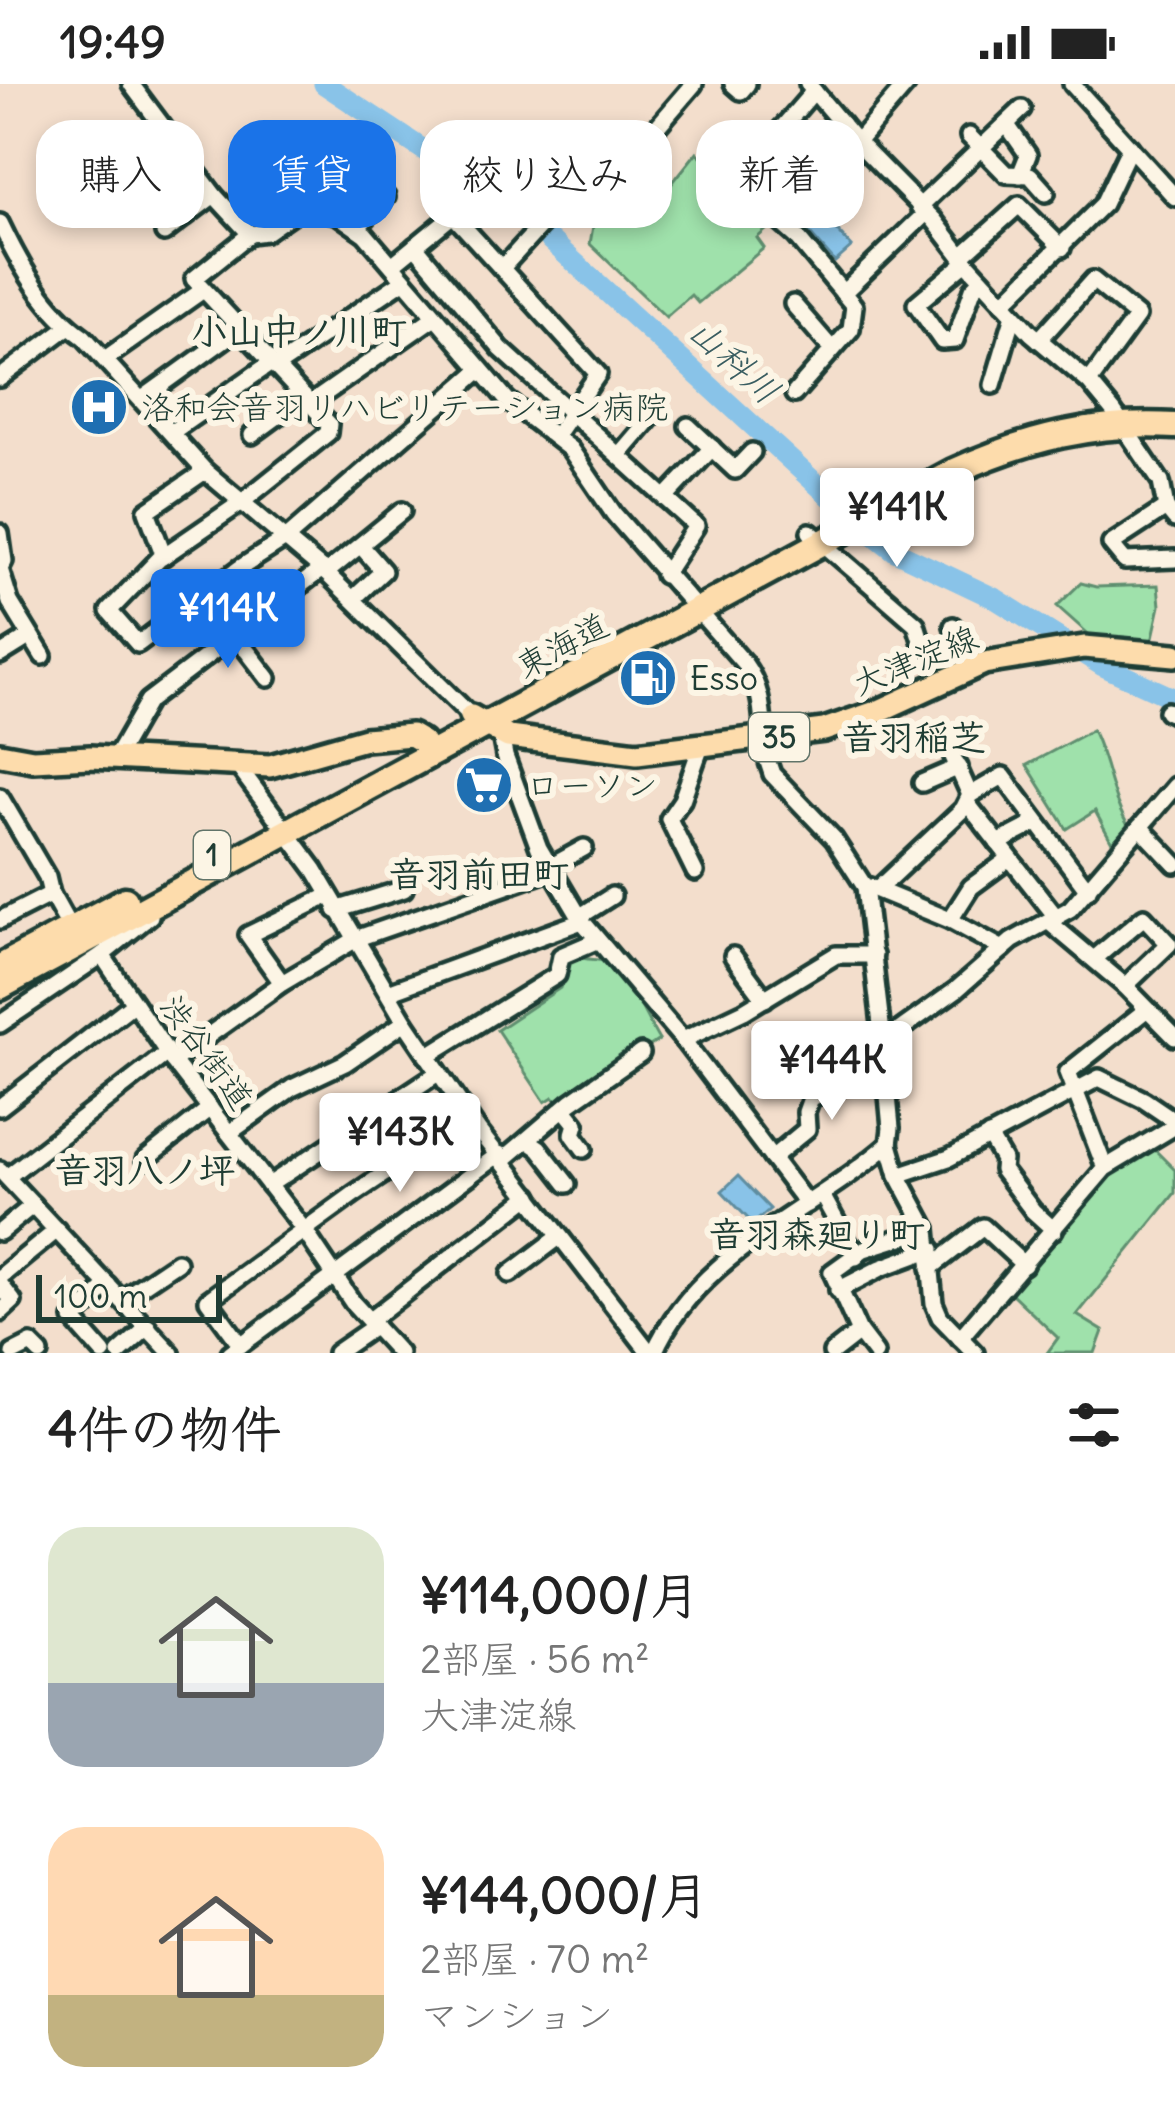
<!DOCTYPE html>
<html lang="ja">
<head>
<meta charset="utf-8">
<style>
	:root { --surface:#fff; --page:#f2f2f2; --text:#222; --muted:#767676; --accent:#1a73e8 }
	body { margin:0; font-family:Delius,"Klee One",sans-serif; background:var(--page); color:var(--text); height:100vh; display:flex; flex-direction:column; font-size:45px; white-space:nowrap }
	* { box-sizing:border-box; margin:0 }
	p { font-size:39px; color:var(--muted) }
	.icon { flex:none; width:66px; height:66px; fill:none; stroke:currentColor; stroke-width:2; stroke-linecap:round; stroke-linejoin:round }
	.map { position:relative; height:1269px; overflow:hidden }
	.panel { display:flex; flex-direction:column; background:var(--surface); flex:1 }
	.panel>* { flex:none }
	.top-card { position:absolute; left:36px; top:36px; width:1104px; height:108px; display:flex; gap:24px }
	.scale { position:absolute; left:36px; bottom:30px; width:186px; box-sizing:border-box; padding-left:12px; border:6px solid #1f3d34; border-top:0; font-size:33px; line-height:42px; white-space:nowrap; color:#1f3d34; -webkit-text-stroke:9px #fcf5e5; paint-order:stroke }
	.price { position:absolute; translate:-50% -102px; padding:0 27px; border-radius:12px; background:#fff; color:#222; font-size:39px; line-height:78px; filter:drop-shadow(0 3px 6px #0008) }
	.price::after { content:''; position:absolute; left:50%; top:72px; width:36px; height:27px; margin-left:-18px; background:inherit; clip-path:polygon(0 0,100% 0,50% 100%) }
	.price.selected { background:var(--accent); color:#fff }
	ul { padding:0; list-style:none }
	li { display:flex; align-items:center; gap:36px; height:300px; padding:0 48px }
	li span { display:grid; place-items:center; flex:none; width:336px; height:240px; border-radius:36px; color:#555 }
	li>.icon { margin-inline-start:auto }
	span .icon { width:144px; height:144px; fill:#fffc; stroke-width:1 }
	li b { font-size:51px }
	h2 { display:flex; justify-content:space-between; align-items:center; height:144px; padding:0 48px; font-size:51px }
	.tag { padding:0 42px; border-radius:36px; background:var(--surface); box-shadow:0 6px 18px #0003; font-size:42px; line-height:108px }
	.tag.selected { background:var(--accent); color:#fff }
	.status { display:flex; justify-content:space-between; align-items:center; height:84px; padding:0 60px; background:var(--surface); direction:ltr }
	.status svg { height:33px; fill:currentColor }
	.map>svg:first-child { display:block }
</style>
</head>
<body>
<div class="status"><b>19:49</b><svg viewBox="0 0 49 12"><path d="M0 12V9h3v3zM5 12V6h3v6zM10 12V3h3v9zM15 12V0h3v12zM26 1h20v11H26zM47 4h2v5h-2z"/></svg></div>
<div class="map">
<svg width="1175" height="1269" viewBox="0 0 1175 1269">
	<rect width="100%" height="100%" fill="#f3decc"/>
	<filter id="ink" filterUnits="userSpaceOnUse"><feTurbulence type="fractalNoise" baseFrequency=".00833" numOctaves="2"/><feDisplacementMap in="SourceGraphic" scale="24" xChannelSelector="R" yChannelSelector="G"/><feConvolveMatrix kernelMatrix="1 2 1 2 8 2 1 2 1" color-interpolation-filters="sRGB"/></filter>
	<g filter="url(#ink)">
		<g fill="#9fe1ab" stroke="#5f8f70" stroke-width="3">
			<path d="M697,68L740,113L746,109L774,139L757,154L764,164L698,219L691,211L666,233L590,160L594,136L633,106L650,115L669,103Z"/>
			<path d="M1081,499L1096,503L1158,501L1160,522L1151,562L1094,555L1057,522Z"/>
			<path d="M1092,646C1108,678 1110,715 1131,746L1115,764L1095,727L1067,745L1027,681Z"/>
			<path d="M583,874C591,876 606,876 613,879C623,884 650,942 659,956L560,1022L553,1013L545,1018L497,946L560,904L569,875Z"/>
			<path d="M823,954L829,959L834,993L830,1001L804,1012L790,1007L784,999L798,989L784,969L806,957Z"/>
			<path d="M1153,1064L1175,1086V1109L1077,1231L1103,1247L1095,1269H1047L1058,1254L1009,1207L1106,1086Z"/>
		</g>
		<g fill="#89c3e8" stroke="#5f8da0" stroke-width="3">
			<path d="M821,129L852,163L835,178L805,144Z"/>
			<path d="M738,1092L770,1125L753,1140L722,1107Z"/>
		</g>
		<g fill="none" stroke-linecap="round" stroke-linejoin="round">
			<path stroke="#89c3e8" stroke-width="21" d="M324,0L525,133L858,438L895,467L996,515L1103,582L1175,615"/>
			<g stroke="#1f3d34" stroke-width="24">
				<g id="minor">
					<path d="M131,0L214,111L250,150L266,148L305,121L338,131L365,150L507,316L570,365L614,430L744,579C772,618 756,650 772,690L834,755L865,803L883,958"/>
					<path d="M733,0L741,7L747,0"/>
					<path d="M808,0L857,58L934,136L966,178L1031,249L1089,298L1113,327L1161,398L1166,424L1175,435"/>
					<path d="M1072,0L1175,113"/>
					<path d="M1007,41L1028,71L1020,91"/>
					<path d="M782,44L813,75"/>
					<path d="M969,52L1006,90L1030,91L1046,109"/>
					<path d="M857,58L907,0"/>
					<path d="M751,80L814,7"/>
					<path d="M752,106L764,124L796,152L854,222L851,245L794,310"/>
					<path d="M780,116L842,40"/>
					<path d="M305,121L287,100L330,60L386,113L357,144"/>
					<path d="M919,123L1022,25"/>
					<path d="M0,139C20,181 45,226 84,253L205,387L326,489L471,632"/>
					<path d="M164,149L214,111"/>
					<path d="M250,150L194,195L329,340L328,349L242,418L159,475L109,527L138,560L240,484L287,454L480,286"/>
					<path d="M415,162L501,265L696,442L664,491"/>
					<path d="M962,172L1019,121L1062,164"/>
					<path d="M966,178L916,220L942,257L955,256L973,205L982,196"/>
					<path d="M392,181L453,131L598,290L556,351"/>
					<path d="M502,184L557,124L639,64L694,0"/>
					<path d="M843,209L925,130"/>
					<path d="M1003,219L1103,120L1130,63"/>
					<path d="M793,220L831,264"/>
					<path d="M1039,256L1093,196L1137,232L1089,298"/>
					<path d="M105,275L203,206"/>
					<path d="M276,283L403,197"/>
					<path d="M0,294L69,242"/>
					<path d="M993,301L1014,231"/>
					<path d="M142,315L239,245"/>
					<path d="M310,320L433,234"/>
					<path d="M688,342L735,386L752,368"/>
					<path d="M172,348L271,279"/>
					<path d="M252,351L304,313"/>
					<path d="M619,371L654,330"/>
					<path d="M665,414L712,364"/>
					<path d="M1166,424L1111,460L1125,477L1175,475"/>
					<path d="M810,448L916,540L924,566"/>
					<path d="M0,449L4,477L0,485"/>
					<path d="M164,472L147,427L205,387"/>
					<path d="M0,485L10,518L43,572"/>
					<path d="M326,489L402,427"/>
					<path d="M353,515L383,487L362,463"/>
					<path d="M953,542L968,585"/>
					<path d="M234,550L268,594"/>
					<path d="M0,571L29,553"/>
					<path d="M1167,627L1175,631"/>
					<path d="M501,651L505,672L539,764L582,837L683,956L807,1120"/>
					<path d="M946,657L970,711"/>
					<path d="M114,676L148,617L322,485"/>
					<path d="M237,681L315,786L405,938L478,1046L650,1269"/>
					<path d="M922,699L959,683"/>
					<path d="M0,713L47,793L51,810L70,844"/>
					<path d="M967,719L1057,834"/>
					<path d="M1140,743L1175,780"/>
					<path d="M998,759L1036,739"/>
					<path d="M548,784L584,764"/>
					<path d="M695,788L669,735L682,716L701,662"/>
					<path d="M870,803L950,836L1003,865"/>
					<path d="M879,804L963,725L970,711L1003,692L1088,806"/>
					<path d="M336,826L404,805"/>
					<path d="M579,833L612,812"/>
					<path d="M0,836L51,810"/>
					<path d="M950,836L971,803L1009,775"/>
					<path d="M1049,838L1125,902L1175,953"/>
					<path d="M102,871L173,977L304,1146L353,1219L399,1269"/>
					<path d="M733,872L765,915"/>
					<path d="M1094,875L1144,833L1169,860L1125,902"/>
					<path d="M282,899L248,851L328,812"/>
					<path d="M388,908L582,837"/>
					<path d="M0,940L102,871L150,832"/>
					<path d="M683,956L744,927L836,871H874"/>
					<path d="M427,972L557,891L561,872L596,857"/>
					<path d="M173,977L282,899L358,854L550,787"/>
					<path d="M0,1023L134,919"/>
					<path d="M564,1025L576,1040L573,1050L584,1065"/>
					<path d="M229,1049L292,1004L345,979L405,938"/>
					<path d="M989,1052L1003,1076L1002,1086L1033,1127L1054,1146"/>
					<path d="M527,1056L539,1064L567,1100"/>
					<path d="M889,1060L898,1091L927,1145L934,1219L940,1233L975,1269"/>
					<path d="M772,1074L807,1045L806,1028L811,1014L886,985"/>
					<path d="M145,1076L210,1024"/>
					<path d="M503,1076L571,1018L641,969"/>
					<path d="M1105,1084L1068,988L1146,926"/>
					<path d="M0,1086L171,1269"/>
					<path d="M898,1091L949,1074L1099,994L1144,1016L1175,1037"/>
					<path d="M7,1093L167,969"/>
					<path d="M269,1101L438,989"/>
					<path d="M822,1111L856,1173"/>
					<path d="M0,1148L33,1121"/>
					<path d="M930,1184L983,1143L1024,1181"/>
					<path d="M510,1190L559,1153"/>
					<path d="M0,1193L57,1146"/>
					<path d="M0,1200L13,1217L0,1229"/>
					<path d="M838,1206L881,1184L932,1165"/>
					<path d="M122,1215L177,1178"/>
					<path d="M370,1236L530,1112"/>
					<path d="M960,1254L1105,1084L1175,1042"/>
					<path d="M241,1261L208,1216L354,1110L469,1033"/>
					<path d="M13,1269L31,1260L40,1269"/>
					<path d="M103,1269L73,1235L108,1201"/>
					<path d="M119,1269L148,1243"/>
					<path d="M230,1269L499,1070"/>
					<path d="M336,1269L375,1242"/>
					<path d="M654,1269C697,1169 811,1128 889,1060L891,1044L883,958L956,906L1012,857L1070,825L1175,702"/>
					<path d="M832,1269L859,1248"/>
					<path d="M875,1269L859,1248L832,1188L864,1165L927,1145"/>
				</g>
			</g>
			<g stroke="#1f3d34" stroke-width="30">
				<g id="major">
					<path d="M471,632L508,653L637,669L824,646L879,627L984,579L1084,563L1175,571"/>
					<path d="M0,670L33,676L90,673L270,682L365,655L411,651L423,658L430,670"/>
				</g>
			</g>
			<g stroke="#1f3d34" stroke-width="33">
				<g id="highway">
					<path d="M0,883L125,816"/>
					<path d="M0,903L953,388C1025,355 1095,337 1175,342"/>
				</g>
			</g>
			<use href="#minor" stroke="#fcf5e5" stroke-width="15"/>
			<use href="#major" stroke="#fddcac" stroke-width="21"/>
			<use href="#highway" stroke="#fddcac" stroke-width="24"/>
		</g>
	</g>
	<defs>
		<g id="hospital-disc" transform="scale(3)"><circle r="9.5" fill="#1f6fb2" stroke="#fcf5e5"/><path d="M-5-5h3v3.5h4V-5h3V5h-3V1.5h-4V5h-3Z" fill="#fff"/></g>
		<g id="fuel-disc" transform="scale(3)"><circle r="9.5" fill="#1f6fb2" stroke="#fcf5e5"/><path d="M-5.5-6h7V0h2V4h1.3V-2.5L3-4.5l.8-.8L6-3V5H2.5V1h-1V6h-7ZM-4.2-4.7v3.2H.2V-4.7Z" fill="#fff"/></g>
		<g id="supermarket-disc" transform="scale(3)"><circle r="9.5" fill="#1f6fb2" stroke="#fcf5e5"/><path d="M-6-5.5h2.5l.6 2H6L4.5 2H-2.5L-4.4-4H-6ZM-1.5 3.2a1.3 1.3 0 1 0 .1 0ZM3 3.2a1.3 1.3 0 1 0 .1 0Z" fill="#fff"/></g>
	</defs>
	<g fill-rule="evenodd">
		<use href="#hospital-disc" x="99" y="323"/>
		<use href="#fuel-disc" x="648" y="594"/>
		<use href="#supermarket-disc" x="484" y="701"/>
	</g>
	<g text-anchor="middle" dominant-baseline="central" stroke-width="12" stroke-linejoin="round" paint-order="stroke">
		<g fill="#fcf5e5" stroke="#617469" stroke-width="3">
			<rect x="749" y="629" width="60" height="48" rx="9"/>
			<rect x="194" y="747" width="36" height="48" rx="9"/>
		</g>
		<g font-size="30" font-weight="bold" fill="#1f3d34">
			<text x="779" y="653">35</text>
			<text x="212" y="771">1</text>
		</g>
		<g font-size="33" fill="#1f3d34" stroke="#fcf5e5" text-anchor="start">
			<text x="141" y="323">洛和会音羽リハビリテーション病院</text>
			<text x="690" y="594">Esso</text>
			<text x="526" y="701">ローソン</text>
		</g>
		<g font-size="33" fill="#1f3d34" stroke="#fcf5e5">
			<text transform="translate(562 561) rotate(-28)">東海道</text>
			<text transform="translate(915 576) rotate(-22)">大津淀線</text>
			<text transform="translate(207 968) rotate(54)">渋谷街道</text>
		</g>
		<g font-size="36" font-weight="bold" fill="#1f3d34" stroke="#fcf5e5">
			<text x="299" y="247">小山中ノ川町</text>
			<text x="914" y="653">音羽稲芝</text>
			<text x="479" y="790">音羽前田町</text>
			<text x="145" y="1086">音羽八ノ坪</text>
			<text x="817" y="1150">音羽森廻り町</text>
		</g>
		<g font-size="36" font-style="italic" fill="#3a5e61" stroke="#fcf5e5">
			<text transform="translate(734 277) rotate(42)">山科川</text>
		</g>
	</g>
</svg>
<div class="scale">100 m</div>
<b class="price" style="left:897px;top:486px">¥141K</b>
<b class="price selected" style="left:228px;top:587px">¥114K</b>
<b class="price" style="left:832px;top:1039px">¥144K</b>
<b class="price" style="left:400px;top:1111px">¥143K</b>
<div class="top-card">
<a class="tag">購入</a>
<a class="tag selected">賃貸</a>
<a class="tag">絞り込み</a>
<a class="tag">新着</a>
</div>
</div>
<section class="panel">
<h2>4件の物件<svg class="icon" aria-label="filters" viewBox="0 0 24 24"><path d="M4 7h16M4 17h16"/><circle cx="9" cy="7" r="2"/><circle cx="15" cy="17" r="2"/></svg></h2>
<ul>
<li><span style="background:linear-gradient(#dfe7d0 65%,#9aa5b1 0)"><svg class="icon" aria-label="home" viewBox="0 0 24 24"><path d="M3 11l9-7 9 7M6 9v11h12V9"/></svg></span><div><b>¥114,000/月</b><p>2部屋 · 56 m²</p><p>大津淀線</p></div></li>
<li><span style="background:linear-gradient(#ffd9b3 70%,#c2b280 0)"><svg class="icon" aria-label="home" viewBox="0 0 24 24"><path d="M3 11l9-7 9 7M6 9v11h12V9"/></svg></span><div><b>¥144,000/月</b><p>2部屋 · 70 m²</p><p>マンション</p></div></li>
</ul>
</section>
</body>
</html>
